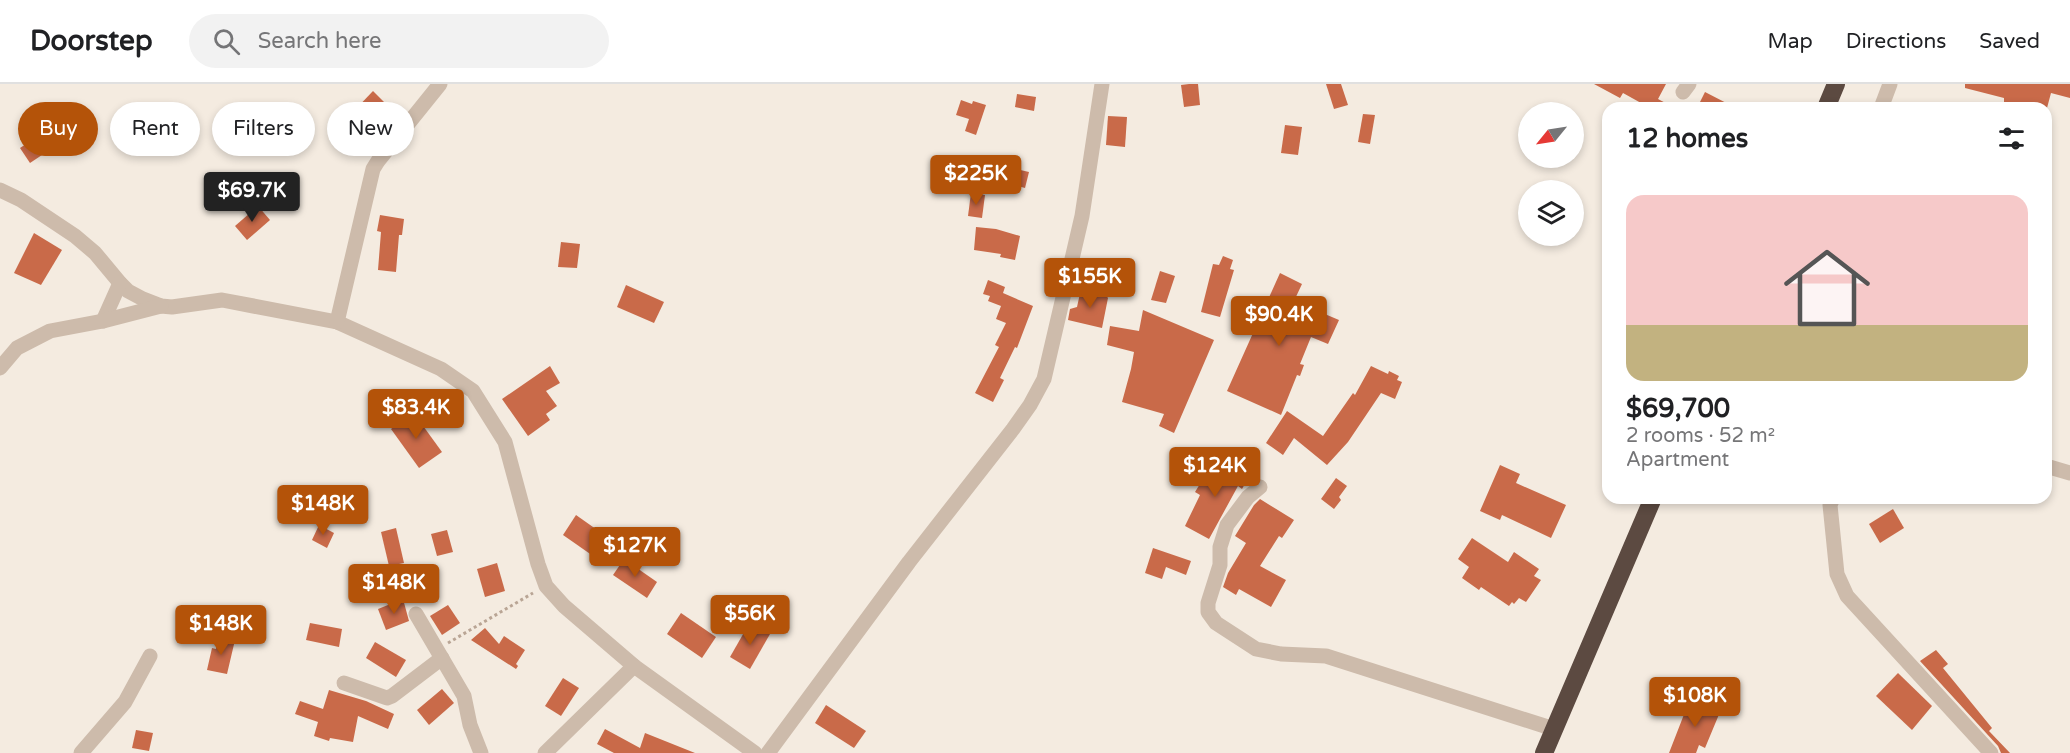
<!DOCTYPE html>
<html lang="en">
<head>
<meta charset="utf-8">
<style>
	:root { --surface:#fff; --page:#f2f2f2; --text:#202124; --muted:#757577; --line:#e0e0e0; --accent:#b45309 }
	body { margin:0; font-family:"Varela Round",sans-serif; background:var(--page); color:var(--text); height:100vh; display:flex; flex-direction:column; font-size:22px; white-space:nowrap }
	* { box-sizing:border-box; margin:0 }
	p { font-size:20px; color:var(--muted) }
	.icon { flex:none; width:33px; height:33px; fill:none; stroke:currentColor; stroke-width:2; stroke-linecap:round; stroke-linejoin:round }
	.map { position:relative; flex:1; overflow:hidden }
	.details { position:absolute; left:1602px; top:18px; width:450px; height:402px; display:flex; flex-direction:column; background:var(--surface); border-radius:18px; box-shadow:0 3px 9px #0003 }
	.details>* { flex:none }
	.top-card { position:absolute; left:18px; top:18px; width:570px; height:54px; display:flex; gap:12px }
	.needle { width:39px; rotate:240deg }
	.controls { position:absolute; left:1518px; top:18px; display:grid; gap:12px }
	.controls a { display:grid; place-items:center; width:66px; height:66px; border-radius:50%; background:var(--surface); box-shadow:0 3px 9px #0003; font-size:30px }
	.price { position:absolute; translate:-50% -51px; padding:0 14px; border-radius:6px; background:var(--accent); color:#fff; font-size:20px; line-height:39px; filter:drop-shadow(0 2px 3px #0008) }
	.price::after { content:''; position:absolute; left:50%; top:36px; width:18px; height:14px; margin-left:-9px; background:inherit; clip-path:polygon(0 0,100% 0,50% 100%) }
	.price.current { background:#222; color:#fff }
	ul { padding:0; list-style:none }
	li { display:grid; align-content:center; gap:12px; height:318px; padding:0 24px }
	li span { display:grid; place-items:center; height:186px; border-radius:18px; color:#555 }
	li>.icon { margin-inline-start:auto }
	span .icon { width:108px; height:108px; fill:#fffc; stroke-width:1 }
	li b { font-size:26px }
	h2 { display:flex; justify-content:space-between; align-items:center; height:72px; padding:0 24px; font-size:26px }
	.chip { padding:0 21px; border-radius:27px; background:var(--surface); box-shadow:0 3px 9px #0003; font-size:21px; line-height:54px }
	.chip.current { background:var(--accent); color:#fff }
	header { display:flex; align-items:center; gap:36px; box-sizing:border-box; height:84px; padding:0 30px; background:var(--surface); border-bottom:2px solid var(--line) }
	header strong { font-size:28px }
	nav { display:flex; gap:33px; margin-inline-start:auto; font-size:21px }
	.search { width:420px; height:54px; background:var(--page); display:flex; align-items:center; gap:15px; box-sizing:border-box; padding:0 21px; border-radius:33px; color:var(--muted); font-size:22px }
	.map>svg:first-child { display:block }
</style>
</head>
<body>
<header>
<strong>Doorstep</strong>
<div class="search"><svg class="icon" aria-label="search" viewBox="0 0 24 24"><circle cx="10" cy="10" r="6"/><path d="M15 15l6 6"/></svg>Search here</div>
<nav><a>Map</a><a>Directions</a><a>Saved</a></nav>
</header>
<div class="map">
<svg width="2070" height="669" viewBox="0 0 2070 669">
	<rect width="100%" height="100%" fill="#f4ebe0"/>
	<g fill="#c96a49">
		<path d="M1189,0H1198L1200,21L1184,23L1181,1Z"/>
		<path d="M1326,0H1341L1348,21L1334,25Z"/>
		<path d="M1594,0H1666L1658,15L1675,24H1650L1623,9L1620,14Z"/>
		<path d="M1965,0H2070V14L2051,9L2047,24H2009L2004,23V14L1965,4Z"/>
		<path d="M373,7L387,21L367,43L352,29Z"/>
		<path d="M1705,8L1736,24H1697Z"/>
		<path d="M1017,10L1036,13L1034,27L1015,23Z"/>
		<path d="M961,16L972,20L973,17L986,21L976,51L965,47L969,35L956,31Z"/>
		<path d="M1363,30L1375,31L1370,60L1358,58Z"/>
		<path d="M1108,32L1127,33L1125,63L1106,61Z"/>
		<path d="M135,40L140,64L127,66L123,42Z"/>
		<path d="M1285,41L1302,43L1298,71L1281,69Z"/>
		<path d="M32,56L42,71L30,79L20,64Z"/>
		<path d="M1007,83L1029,88L1025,104L1003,98Z"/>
		<path d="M971,109L985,111L982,134L968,132Z"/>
		<path d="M258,122L270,136L247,156L235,142Z"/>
		<path d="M380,131L404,135L402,151H399L396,188L378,186L381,148L377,147Z"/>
		<path d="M976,143L996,145L1020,152L1015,176L1000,173L1001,170L974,166Z"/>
		<path d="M34,149L62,166L41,201L14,189Z"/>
		<path d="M561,158L580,160L577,184L558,183Z"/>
		<path d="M1223,172L1233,176L1230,185L1234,186L1220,233L1201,228L1213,180L1219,181Z"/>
		<path d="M1160,187L1175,192L1166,219L1151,216Z"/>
		<path d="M1280,189L1302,200L1294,217L1339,236L1328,260L1311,253L1300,280L1304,281L1300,292L1297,291L1281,331L1227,307Z"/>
		<path d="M988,196L1005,203L1003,209L1033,222L1017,264L1015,263L1000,294L1004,296L993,318L975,309L999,263L995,261L1006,239L996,235L1001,222L988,217L990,212L983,210Z"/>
		<path d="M626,201L664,218L654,239L617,223Z"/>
		<path d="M1081,205L1105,210L1108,214L1102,244L1068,236L1070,225L1077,223Z"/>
		<path d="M1143,226L1214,256L1174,349L1159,342L1164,330L1122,318L1131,285L1134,268L1107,261L1110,242L1139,247Z"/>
		<path d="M550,282L560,299L546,307L557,322L546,330L550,336L528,352L502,315Z"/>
		<path d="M1371,282L1388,290L1389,287L1399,292L1397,296L1402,298L1395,315L1381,309L1348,358L1327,381L1294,354L1283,371L1266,359L1287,327L1323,352L1353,309L1355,311Z"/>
		<path d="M413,328L442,368L419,384L391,345Z"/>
		<path d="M1221,376L1250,391L1242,405L1238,402L1209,455L1185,442L1200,411L1195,408L1203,395L1209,398Z"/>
		<path d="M1500,381L1520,390L1516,399L1566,421L1551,454L1502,431L1500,436L1480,427Z"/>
		<path d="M1336,394L1347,402L1339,413L1341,416L1334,425L1321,415Z"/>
		<path d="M1260,415L1294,436L1282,454L1279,452L1260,482L1286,496L1271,523L1239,505L1236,511L1223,503L1228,489L1246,459L1235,452L1254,421Z"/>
		<path d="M1893,425L1904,444L1880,459L1869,440Z"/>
		<path d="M576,431L610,455L596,474L563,451Z"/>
		<path d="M319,441L334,449L327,464L312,456Z"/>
		<path d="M396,444L404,479L389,482L381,448Z"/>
		<path d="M447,446L453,468L437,472L431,450Z"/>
		<path d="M1472,454L1508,478L1514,468L1539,485L1534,492L1541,496L1526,518L1519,514L1514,520L1512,518L1509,522L1481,503L1479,506L1462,494L1469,483L1458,475Z"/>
		<path d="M1153,464L1191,477L1186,491L1166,483L1162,495L1145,489Z"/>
		<path d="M624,475L657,498L647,514L613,491Z"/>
		<path d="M497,479L505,507L485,513L477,485Z"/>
		<path d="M403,515L409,537L386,546L378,525Z"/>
		<path d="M448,521L460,539L442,551L430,532Z"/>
		<path d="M681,529L716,553L702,574L667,550Z"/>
		<path d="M750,538L770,550L750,585L730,573Z"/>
		<path d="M310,539L342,545L339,563L306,556Z"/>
		<path d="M485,544L499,560L504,552L525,566L516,580L518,582L516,585L471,556Z"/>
		<path d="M218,553L235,556L227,590L207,586L212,564L216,565Z"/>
		<path d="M375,558L406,576L396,593L366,574Z"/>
		<path d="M1936,566L1948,580L1943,584L1992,644L1989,647L2010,669H2001L1998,662L1920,577Z"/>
		<path d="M1898,589L1932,622L1912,646L1876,612Z"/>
		<path d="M563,594L579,604L561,632L545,622Z"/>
		<path d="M442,605L454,619L429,641L417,626Z"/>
		<path d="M329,606L366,617L394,630L388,645L358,632L353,658L330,654L329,657L314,652L318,638L295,630L300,617L323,625Z"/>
		<path d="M1690,615L1720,628L1705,664L1699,661L1696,669H1669Z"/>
		<path d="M826,621L866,647L854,664L815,639Z"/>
		<path d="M605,645L640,664L645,649L695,669H614L597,660Z"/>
		<path d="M136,646L153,649L149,667L132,664Z"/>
	</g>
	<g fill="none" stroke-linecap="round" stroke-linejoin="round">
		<path stroke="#b9a595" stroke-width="3" stroke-dasharray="3 3" stroke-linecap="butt" d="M448,559L533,509"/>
		<g stroke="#cdbbab" stroke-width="15">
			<path d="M1683,8L1689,0"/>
			<path d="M1881,24L1890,0"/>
			<path d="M0,106L21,116L75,152L95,169L120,199L128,207L143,215L161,222L172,223L222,216L337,238L441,285L473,307L505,358L538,480L546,502L564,522L634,582L755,669"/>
			<path d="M103,237L120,199"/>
			<path d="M337,238L373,85L378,77L440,0"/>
			<path d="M0,284L17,264L50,247L103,237L161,222"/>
			<path d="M2046,382L2070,389"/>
			<path d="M1260,403L1248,413L1227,441L1220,463V481L1208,519V528L1216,539L1256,565L1281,570L1326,572L1554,645"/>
			<path d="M1833,414L1830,421L1837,490L1847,512L1991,669"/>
			<path d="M416,530L464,612L470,641L481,669"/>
			<path d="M344,599L387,614L392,612L442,574"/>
			<path d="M81,669L125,618L150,572"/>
			<path d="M545,669L634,582"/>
			<path d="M768,669L909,478L1013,345L1030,321L1044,295L1082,132L1102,0"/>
		</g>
		<g stroke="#5c4a41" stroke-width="18">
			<path d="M1826,24L1836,0"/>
			<path d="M1544,669L1653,414"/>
		</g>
	</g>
</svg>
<div class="controls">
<a><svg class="needle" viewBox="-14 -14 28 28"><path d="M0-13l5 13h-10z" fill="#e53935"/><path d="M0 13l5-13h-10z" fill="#757577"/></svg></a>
<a><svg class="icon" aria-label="layers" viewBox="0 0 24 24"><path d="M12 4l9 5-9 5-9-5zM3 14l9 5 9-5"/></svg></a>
</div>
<b class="price" style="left:976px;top:122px">$225K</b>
<b class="price current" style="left:252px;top:139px">$69.7K</b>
<b class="price" style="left:1090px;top:225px">$155K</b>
<b class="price" style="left:1279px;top:263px">$90.4K</b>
<b class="price" style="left:416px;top:356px">$83.4K</b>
<b class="price" style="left:1215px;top:414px">$124K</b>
<b class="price" style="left:323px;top:452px">$148K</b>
<b class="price" style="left:635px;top:494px">$127K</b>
<b class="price" style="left:394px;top:531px">$148K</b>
<b class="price" style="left:750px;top:562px">$56K</b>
<b class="price" style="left:221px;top:572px">$148K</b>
<b class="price" style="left:1695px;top:644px">$108K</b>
<div class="top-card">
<a class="chip current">Buy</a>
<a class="chip">Rent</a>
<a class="chip">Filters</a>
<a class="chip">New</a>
</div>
<section class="details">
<h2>12 homes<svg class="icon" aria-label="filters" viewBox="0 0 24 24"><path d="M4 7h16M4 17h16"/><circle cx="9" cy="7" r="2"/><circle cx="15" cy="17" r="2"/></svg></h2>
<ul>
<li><span style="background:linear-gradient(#f6c9c9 70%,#c2b280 0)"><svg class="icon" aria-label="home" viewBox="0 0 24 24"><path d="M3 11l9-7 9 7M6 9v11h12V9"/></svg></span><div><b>$69,700</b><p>2 rooms · 52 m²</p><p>Apartment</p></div></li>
</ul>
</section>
</div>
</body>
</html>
